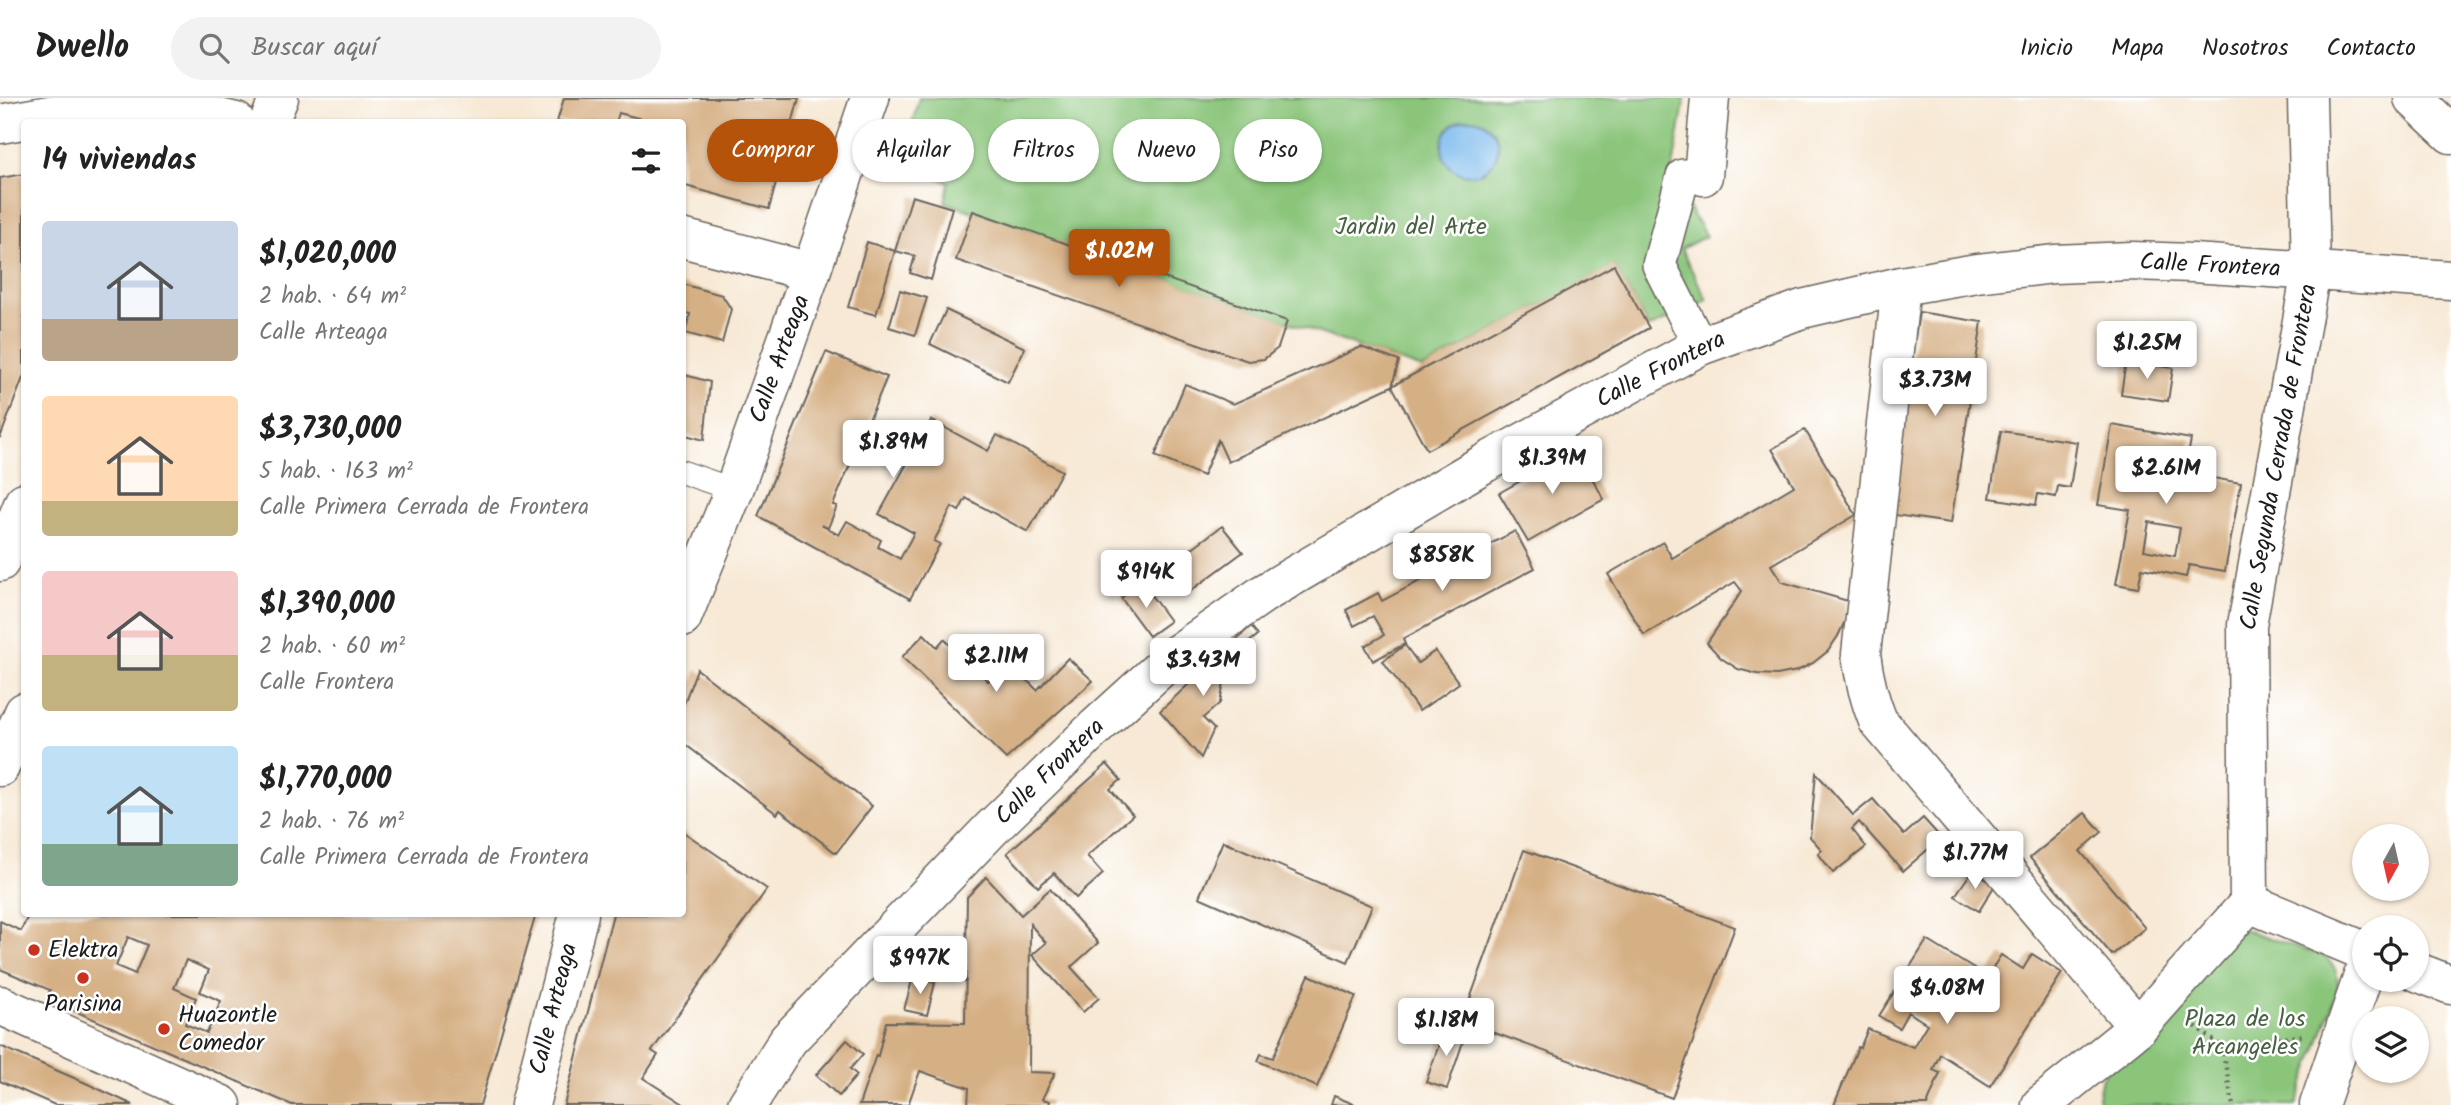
<!DOCTYPE html>
<html lang="es">
<head>
<meta charset="utf-8">
<style>
	:root { --surface:#fff; --page:#f2f2f2; --text:#222; --muted:#767676; --line:#e0e0e0; --accent:#b45309 }
	body { margin:0; font-family:Kalam,sans-serif; background:var(--page); color:var(--text); height:100vh; display:flex; flex-direction:column; font-size:26px; white-space:nowrap }
	* { box-sizing:border-box; margin:0 }
	p { font-size:23px; color:var(--muted) }
	.icon { flex:none; width:38px; height:38px; fill:none; stroke:currentColor; stroke-width:2; stroke-linecap:round; stroke-linejoin:round }
	.map { position:relative; flex:1; overflow:hidden }
	.panel { position:absolute; left:21px; top:21px; width:665px; height:798px; display:flex; flex-direction:column; background:var(--surface); border-radius:7px; box-shadow:0 2px 5px #0004 }
	.panel>* { flex:none }
	.banner { position:absolute; left:707px; top:21px; width:665px; height:63px; display:flex; gap:14px }
	.needle { width:46px; rotate:188deg }
	.controls { position:absolute; left:2352px; top:726px; display:grid; gap:14px }
	.controls a { display:grid; place-items:center; width:77px; height:77px; border-radius:50%; background:var(--surface); box-shadow:0 2px 5px #0004; font-size:35px }
	.price { position:absolute; translate:-50% -60px; padding:0 16px; border-radius:7px; background:#fff; color:#222; font-size:23px; line-height:46px; filter:drop-shadow(0 2px 4px #0008) }
	.price::after { content:''; position:absolute; left:50%; top:42px; width:21px; height:16px; margin-left:-10px; background:inherit; clip-path:polygon(0 0,100% 0,50% 100%) }
	.price.current { background:var(--accent); color:#fff }
	ul { padding:0; list-style:none }
	li { display:flex; align-items:center; gap:21px; height:175px; padding:0 21px }
	li span { display:grid; place-items:center; flex:none; width:196px; height:140px; border-radius:7px; color:#555 }
	li>.icon { margin-inline-start:auto }
	span .icon { width:84px; height:84px; fill:#fffc; stroke-width:1 }
	li b { font-size:30px }
	h2 { display:flex; justify-content:space-between; align-items:center; height:84px; padding:0 21px; font-size:30px }
	.chip { padding:0 24px; border-radius:32px; background:var(--surface); box-shadow:0 2px 5px #0004; font-size:24px; line-height:63px }
	.chip.current { background:var(--accent); color:#fff }
	header { display:flex; align-items:center; gap:42px; box-sizing:border-box; height:98px; padding:0 35px; background:var(--surface); border-bottom:2px solid var(--line) }
	header strong { font-size:33px }
	nav { display:flex; gap:38px; margin-inline-start:auto; font-size:24px }
	.search { width:490px; height:63px; background:var(--page); display:flex; align-items:center; gap:18px; box-sizing:border-box; padding:0 24px; border-radius:38px; color:var(--muted); font-size:26px }
	.map>svg:first-child { display:block }
</style>
</head>
<body>
<header>
<strong>Dwello</strong>
<div class="search"><svg class="icon" aria-label="search" viewBox="0 0 24 24"><circle cx="10" cy="10" r="6"/><path d="M15 15l6 6"/></svg>Buscar aquí</div>
<nav><a>Inicio</a><a>Mapa</a><a>Nosotros</a><a>Contacto</a></nav>
</header>
<div class="map">
<svg width="2451" height="1007" viewBox="0 0 2451 1007">
	<rect width="100%" height="100%" fill="#fff"/>
	<filter id="ink" filterUnits="userSpaceOnUse"><feTurbulence type="fractalNoise" baseFrequency=".0143" numOctaves="2"/><feDisplacementMap in="SourceGraphic" scale="14" xChannelSelector="R" yChannelSelector="G"/><feConvolveMatrix kernelMatrix="1 2 1 2 8 2 1 2 1" color-interpolation-filters="sRGB"/></filter>
	<filter id="wash" filterUnits="userSpaceOnUse"><feTurbulence type="fractalNoise" baseFrequency=".00686" numOctaves="4" result="noise"/><feDisplacementMap in="SourceGraphic" scale="28" xChannelSelector="R" yChannelSelector="G"/><feGaussianBlur stdDeviation="1.57" result="paint"/><feColorMatrix in="noise" values="0 0 0 0 0 0 0 0 0 0 0 0 0 0 0 0 0 1.4 0 .05"/><feComposite in="paint" operator="in"/></filter>
	<g filter="url(#wash)">
		<rect width="100%" height="100%" fill="#f7e9d5"/>
		<g fill="#8ac57a" stroke="#53704b" stroke-width="2">
			<path d="M919,0H1685L1671,81L1706,138L1681,151L1707,202L1649,230L1614,168L1422,271L945,104L949,84L900,68Z"/>
			<path d="M2243,831L2324,858C2338,870 2340,881 2336,898L2296,1007H2100L2098,998L2102,979Z"/>
		</g>
		<circle fill="#78b8ec" stroke="#4a6a84" stroke-width="2" cx="1470" cy="49" r="28"/>
		<g id="blocks">
			<g fill="#d6b085" fill-rule="evenodd">
				<path d="M564,0H799L769,111L682,87V24H641L642,21L619,15L616,24H557Z"/>
				<path d="M24,76V277L0,340V80Z"/>
				<path d="M912,98L952,110L931,182L910,175L915,158L895,153Z"/>
				<path d="M973,113L1287,223L1278,250L1264,261L1248,263L956,162Z"/>
				<path d="M867,144L895,153L876,217L848,209Z"/>
				<path d="M1614,167L1649,230L1427,352L1392,288Z"/>
				<path d="M682,186L722,197L731,211L722,245L685,235L690,216L682,214Z"/>
				<path d="M900,192L927,200L915,237L889,229Z"/>
				<path d="M946,212L1025,250L1008,284L930,246Z"/>
				<path d="M1919,214L1982,224L1951,425L1888,416Z"/>
				<path d="M1361,249L1399,263L1392,288L1228,364L1218,342L1203,378L1155,358L1185,286L1233,306Z"/>
				<path d="M826,254L887,279L833,407L837,408L828,430L821,427L839,437L847,423L881,442L878,449L900,461L914,435L879,416L931,322L988,353L997,337L1062,373L1028,434L966,400L959,413L952,409L934,443L940,446L910,501L758,418Z"/>
				<path d="M2126,263L2173,270L2168,303L2121,296Z"/>
				<path d="M682,276L710,284L704,342L682,336Z"/>
				<path d="M2112,327L2191,341L2185,375L2241,385L2225,473L2189,467L2186,479L2142,470L2138,490L2116,486L2130,412L2098,407ZM2149,424L2180,430L2175,458L2144,452Z"/>
				<path d="M1805,332L1856,417L1771,467L1782,484L1848,503L1846,521L1838,538L1828,553L1813,565L1797,573L1777,577L1757,576L1738,571L1721,560L1707,545L1742,493L1735,484L1644,537L1608,476L1663,444L1672,460L1794,388L1772,351Z"/>
				<path d="M2001,333L2077,344L2070,390L2058,388L2056,399L2038,396L2036,407L1990,400Z"/>
				<path d="M1576,352L1604,401L1528,444L1499,395Z"/>
				<path d="M1222,428L1243,454L1185,497L1165,470Z"/>
				<path d="M1515,433L1535,470L1403,541L1405,546L1373,563L1365,548L1384,537L1373,518L1354,528L1346,512L1378,495L1382,503Z"/>
				<path d="M1142,485L1170,523L1149,538L1121,500Z"/>
				<path d="M1251,528L1258,537L1229,560L1220,605L1203,620L1214,631L1201,660L1160,613Z"/>
				<path d="M924,536L937,549L944,541L988,583L1007,563L1037,592L1068,560L1093,583L1006,661L902,559Z"/>
				<path d="M1405,547L1418,565L1435,553L1459,585L1419,613L1383,563Z"/>
				<path d="M697,571L872,708L836,755L780,712L777,716L682,644V611Z"/>
				<path d="M1107,666L1121,682L1110,691L1133,717L1087,758L1103,776L1076,800L1054,775L1038,789L1007,755Z"/>
				<path d="M1816,675L1853,717L1873,701L1904,737L1923,720L1941,740L1903,773L1859,724L1852,731L1866,749L1833,775L1818,755L1822,752L1810,739Z"/>
				<path d="M2085,715L2102,734L2080,753L2145,830L2112,857L2030,760Z"/>
				<path d="M682,733L767,791L652,953L658,957L643,980L685,1007H564L613,816H682Z"/>
				<path d="M1223,743L1372,808L1348,864L1199,799Z"/>
				<path d="M1524,752L1735,829L1672,1000L1462,923Z"/>
				<path d="M1972,773L1995,787L1979,813L1955,798Z"/>
				<path d="M986,779L1021,817L1050,791L1098,845L1071,869L1099,900L1083,914L1032,857L1046,845L1030,826L1029,974L1055,975L1042,1001L1050,1003L1049,1007H968L969,990L920,973L908,1007H859L876,957L878,958L886,924L965,925L967,799Z"/>
				<path d="M29,816H536L480,1007H292L47,901L50,892L0,871V823L21,833ZM128,839L147,847L135,876L116,868ZM186,862L209,872L200,894L221,903L207,935L185,926L196,900L174,890Z"/>
				<path d="M1927,842L1987,879L2001,857L2023,871L2032,856L2062,875L1990,988L1940,956L1933,972L1940,975L1927,1007H1834L1858,949L1860,950L1868,931L1913,949L1927,926L1908,914L1899,930L1879,918Z"/>
				<path d="M1309,877L1356,898L1317,989L1258,963L1261,956L1273,960Z"/>
				<path d="M913,879L935,885L927,917L904,912Z"/>
				<path d="M1445,929L1466,935L1447,991L1426,984Z"/>
				<path d="M847,942L863,956L850,971L857,977L839,998L816,977Z"/>
				<path d="M0,948L88,986L133,1007H55L9,987L0,983Z"/>
				<path d="M1334,998L1356,1007H1331Z"/>
			</g>
		</g>
	</g>
	<g filter="url(#ink)">
		<use href="#blocks" fill-opacity="0" stroke="#69645d" stroke-width="2"/>
		<g fill="none" stroke-linecap="round" stroke-linejoin="round">
			<g stroke="#69645d" stroke-width="25">
				<path id="service" d="M682,374L734,392"/>
			</g>
			<g stroke="#69645d" stroke-width="36">
				<path id="pedestrian" d="M1700,248L1659,167L1683,78H1703"/>
			</g>
			<g stroke="#69645d" stroke-width="41">
				<g id="minor">
					<path d="M0,26L82,11L111,15L185,12"/>
					<path d="M1703,78L1710,0"/>
					<path d="M1901,188L1861,556C1864,580 1869,601 1878,623L2138,929"/>
					<path d="M682,520L734,392L811,174"/>
					<path d="M2249,805L2364,853"/>
					<path d="M2417,874L2451,887"/>
					<path d="M0,907L222,1007"/>
					<path d="M530,1007L579,816"/>
					<path d="M747,1007L788,942L991,731L1096,629L1174,558L1263,496L1485,365L1700,248L1802,211L1901,188L1977,175L2054,166L2132,163L2193,165L2451,182"/>
					<path d="M2041,1007L2138,929L2249,805L2247,527L2311,173L2307,0"/>
					<path d="M2319,1007L2364,875"/>
				</g>
			</g>
			<g stroke="#69645d" stroke-width="41">
				<g id="tertiary">
					<path d="M2413,0L2451,36"/>
					<path d="M185,12L236,24"/>
					<path d="M682,140L811,174L870,0"/>
				</g>
			</g>
			<g stroke="#69645d" stroke-width="41">
				<g id="primary">
					<path d="M180,24L190,0"/>
					<path d="M269,24L279,0"/>
					<path d="M0,464L24,404"/>
					<path d="M0,669L24,614"/>
				</g>
			</g>
			<g stroke="#69645d" stroke-width="4.5" stroke-dasharray="2 5" stroke-linecap="butt">
				<path d="M2190,924L2222,949L2305,937"/>
				<path d="M2222,949L2233,1007"/>
			</g>
			<use href="#service" stroke="#fff" stroke-width="23"/>
			<use href="#pedestrian" stroke="#fff" stroke-width="33"/>
			<use href="#minor" stroke="#fff" stroke-width="38"/>
			<use href="#tertiary" stroke="#fff" stroke-width="38"/>
			<use href="#primary" stroke="#fff" stroke-width="38"/>
		</g>
	</g>
	<g fill="#c8321e" stroke="#fff" stroke-width="2.5">
		<circle cx="34" cy="852" r="7"/>
		<circle cx="83" cy="880" r="7"/>
		<circle cx="164" cy="931" r="7"/>
	</g>
	<g text-anchor="middle" dominant-baseline="central" stroke-width="5" stroke-linejoin="round" paint-order="stroke">
		<g font-size="24" fill="#486042" stroke="#fff">
			<text x="1411" y="129">Jardin del Arte</text>
			<text x="2245" y="921">Plaza de los<tspan x="2245" dy="28">Arcangeles</tspan></text>
		</g>
		<g font-size="24" fill="#1c1c1c" stroke="#fff">
			<text transform="translate(2210 168) rotate(3)">Calle Frontera</text>
			<text transform="translate(780 261) rotate(-70)">Calle Arteaga</text>
			<text transform="translate(1661 272) rotate(-27)">Calle Frontera</text>
			<text transform="translate(2279 359) rotate(-80)">Calle Segunda Cerrada de Frontera</text>
			<text transform="translate(1050 674) rotate(-44)">Calle Frontera</text>
			<text transform="translate(554 911) rotate(-76)">Calle Arteaga</text>
		</g>
		<g font-size="24" fill="#1c1c1c" stroke="#fff" text-anchor="start">
			<text x="48" y="852">Elektra</text>
			<text x="83" y="906" text-anchor="middle">Parisina</text>
			<text x="178" y="917">Huazontle<tspan x="178" dy="28">Comedor</tspan></text>
		</g>
	</g>
</svg>
<div class="controls">
<a><svg class="needle" viewBox="-14 -14 28 28"><path d="M0-13l5 13h-10z" fill="#e53935"/><path d="M0 13l5-13h-10z" fill="#767676"/></svg></a>
<a><svg class="icon" aria-label="locate" viewBox="0 0 24 24"><circle cx="12" cy="12" r="6"/><path d="M12 2v4M12 18v4M2 12h4M18 12h4"/></svg></a>
<a><svg class="icon" aria-label="layers" viewBox="0 0 24 24"><path d="M12 4l9 5-9 5-9-5zM3 14l9 5 9-5"/></svg></a>
</div>
<b class="price current" style="left:1119px;top:191px">$1.02M</b>
<b class="price" style="left:2147px;top:283px">$1.25M</b>
<b class="price" style="left:1935px;top:320px">$3.73M</b>
<b class="price" style="left:893px;top:382px">$1.89M</b>
<b class="price" style="left:1552px;top:398px">$1.39M</b>
<b class="price" style="left:2166px;top:408px">$2.61M</b>
<b class="price" style="left:1442px;top:495px">$858K</b>
<b class="price" style="left:1146px;top:512px">$914K</b>
<b class="price" style="left:996px;top:596px">$2.11M</b>
<b class="price" style="left:1203px;top:600px">$3.43M</b>
<b class="price" style="left:1975px;top:793px">$1.77M</b>
<b class="price" style="left:920px;top:898px">$997K</b>
<b class="price" style="left:1947px;top:928px">$4.08M</b>
<b class="price" style="left:1446px;top:960px">$1.18M</b>
<div class="banner">
<a class="chip current">Comprar</a>
<a class="chip">Alquilar</a>
<a class="chip">Filtros</a>
<a class="chip">Nuevo</a>
<a class="chip">Piso</a>
</div>
<section class="panel">
<h2>14 viviendas<svg class="icon" aria-label="filters" viewBox="0 0 24 24"><path d="M4 7h16M4 17h16"/><circle cx="9" cy="7" r="2"/><circle cx="15" cy="17" r="2"/></svg></h2>
<ul>
<li><span style="background:linear-gradient(#c9d6e8 70%,#b9a48a 0)"><svg class="icon" aria-label="home" viewBox="0 0 24 24"><path d="M3 11l9-7 9 7M6 9v11h12V9"/></svg></span><div><b>$1,020,000</b><p>2 hab. · 64 m²</p><p>Calle Arteaga</p></div></li>
<li><span style="background:linear-gradient(#ffd9b3 75%,#c2b280 0)"><svg class="icon" aria-label="home" viewBox="0 0 24 24"><path d="M3 11l9-7 9 7M6 9v11h12V9"/></svg></span><div><b>$3,730,000</b><p>5 hab. · 163 m²</p><p>Calle Primera Cerrada de Frontera</p></div></li>
<li><span style="background:linear-gradient(#f6c9c9 60%,#c2b280 0)"><svg class="icon" aria-label="home" viewBox="0 0 24 24"><path d="M3 11l9-7 9 7M6 9v11h12V9"/></svg></span><div><b>$1,390,000</b><p>2 hab. · 60 m²</p><p>Calle Frontera</p></div></li>
<li><span style="background:linear-gradient(#bfe0f5 70%,#7fa58c 0)"><svg class="icon" aria-label="home" viewBox="0 0 24 24"><path d="M3 11l9-7 9 7M6 9v11h12V9"/></svg></span><div><b>$1,770,000</b><p>2 hab. · 76 m²</p><p>Calle Primera Cerrada de Frontera</p></div></li>
</ul>
</section>
</div>
</body>
</html>
